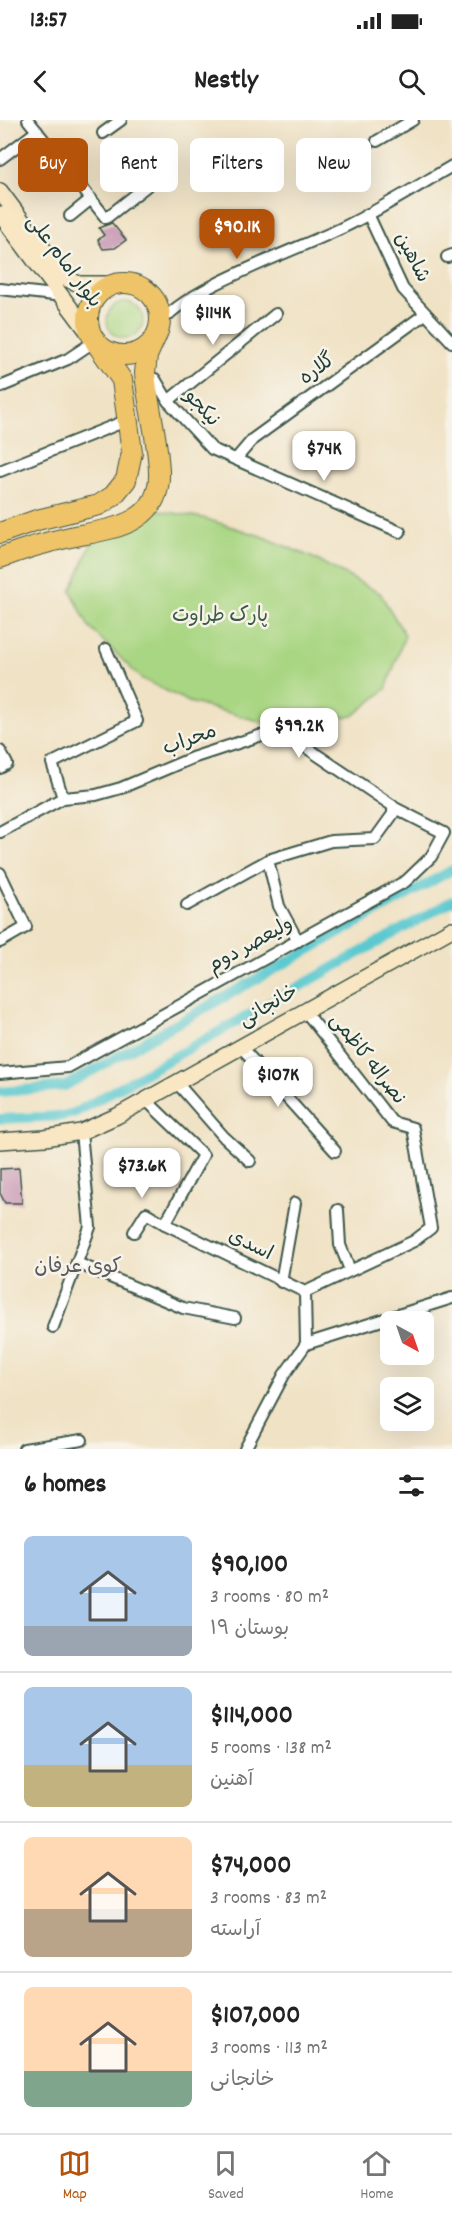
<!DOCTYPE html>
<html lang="en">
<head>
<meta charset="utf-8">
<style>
	:root { --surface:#fff; --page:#f2f2f2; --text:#222; --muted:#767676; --line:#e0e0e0; --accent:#b45309 }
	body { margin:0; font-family:Dekko,"Playpen Sans Arabic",sans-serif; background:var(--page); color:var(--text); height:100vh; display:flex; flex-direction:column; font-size:22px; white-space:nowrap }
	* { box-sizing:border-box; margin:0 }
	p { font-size:20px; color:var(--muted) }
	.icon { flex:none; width:33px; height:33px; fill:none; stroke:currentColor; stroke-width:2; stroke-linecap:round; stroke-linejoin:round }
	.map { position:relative; height:1329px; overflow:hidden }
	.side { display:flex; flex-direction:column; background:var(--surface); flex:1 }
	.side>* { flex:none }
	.guide { position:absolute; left:18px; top:18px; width:417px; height:54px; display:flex; gap:12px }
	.needle { width:39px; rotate:140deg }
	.fabs { position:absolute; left:380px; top:1191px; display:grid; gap:12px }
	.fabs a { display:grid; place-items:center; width:54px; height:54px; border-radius:9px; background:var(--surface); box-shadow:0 6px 24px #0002; font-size:30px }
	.price { position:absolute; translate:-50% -51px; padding:0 14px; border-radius:12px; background:#fff; color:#222; font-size:20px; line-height:39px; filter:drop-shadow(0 2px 3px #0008) }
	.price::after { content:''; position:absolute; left:50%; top:36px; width:18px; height:14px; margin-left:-9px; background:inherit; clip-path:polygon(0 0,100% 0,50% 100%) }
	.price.on { background:var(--accent); color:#fff }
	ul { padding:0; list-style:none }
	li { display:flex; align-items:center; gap:18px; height:150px; padding:0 24px }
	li+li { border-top:2px solid var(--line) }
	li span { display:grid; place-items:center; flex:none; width:168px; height:120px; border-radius:9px; color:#555 }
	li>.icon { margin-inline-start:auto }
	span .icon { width:72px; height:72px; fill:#fffc; stroke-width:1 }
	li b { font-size:26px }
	h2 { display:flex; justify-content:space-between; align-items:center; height:72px; padding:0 24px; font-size:26px }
	.pill { padding:0 21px; border-radius:9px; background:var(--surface); box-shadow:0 6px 24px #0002; font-size:21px; line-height:54px }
	.pill.on { background:var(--accent); color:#fff }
	.status { display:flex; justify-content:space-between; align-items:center; height:42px; padding:0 30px; background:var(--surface); direction:ltr }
	.status svg { height:16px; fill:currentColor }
	header { display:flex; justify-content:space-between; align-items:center; height:78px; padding:0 24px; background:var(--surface); font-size:27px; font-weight:800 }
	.tab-bar { display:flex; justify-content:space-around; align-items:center; height:84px; border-top:2px solid var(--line); background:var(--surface); font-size:16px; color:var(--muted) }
	.tab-bar a { display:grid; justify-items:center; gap:3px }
	.tab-bar .on { color:var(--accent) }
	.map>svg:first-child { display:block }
</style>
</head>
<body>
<div class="status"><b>13:57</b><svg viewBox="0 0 49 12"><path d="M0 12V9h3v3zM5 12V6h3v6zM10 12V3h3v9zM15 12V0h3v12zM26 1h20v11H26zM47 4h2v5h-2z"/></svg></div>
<header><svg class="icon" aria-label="back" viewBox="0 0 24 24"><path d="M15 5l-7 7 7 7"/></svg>Nestly<svg class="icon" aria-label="search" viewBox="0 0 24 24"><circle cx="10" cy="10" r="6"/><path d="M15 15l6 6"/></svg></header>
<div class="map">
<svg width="452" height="1329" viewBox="0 0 452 1329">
	<rect width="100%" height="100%" fill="#f7f3e8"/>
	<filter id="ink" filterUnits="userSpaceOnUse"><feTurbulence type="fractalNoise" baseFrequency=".0167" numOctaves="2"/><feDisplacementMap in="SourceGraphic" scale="12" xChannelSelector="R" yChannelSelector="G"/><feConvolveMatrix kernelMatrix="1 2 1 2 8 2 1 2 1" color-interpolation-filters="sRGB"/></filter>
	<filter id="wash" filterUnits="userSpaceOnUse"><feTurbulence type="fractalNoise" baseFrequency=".008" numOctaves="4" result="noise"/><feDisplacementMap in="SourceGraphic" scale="24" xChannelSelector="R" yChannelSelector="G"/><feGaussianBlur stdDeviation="1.35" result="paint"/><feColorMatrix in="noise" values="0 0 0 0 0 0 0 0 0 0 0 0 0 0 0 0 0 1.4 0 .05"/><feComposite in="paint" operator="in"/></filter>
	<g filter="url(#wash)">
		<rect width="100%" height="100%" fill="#f0e2c5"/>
		<g fill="#a9d682" stroke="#648a5b" stroke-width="1.5">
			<circle cx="125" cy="200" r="18"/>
			<path d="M144,388L203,398L264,417L311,437L380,473L405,515L386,569L353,596L273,605L189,582L142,559L89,507L71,471L95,415Z"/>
		</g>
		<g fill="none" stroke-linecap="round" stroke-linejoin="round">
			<g stroke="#5bc9d0" stroke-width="10">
				<path d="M0,972L65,966L452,750"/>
				<path d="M0,999L62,996L74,993L452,781"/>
			</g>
		</g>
		<g id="blocks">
			<g fill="#c694b2">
				<path d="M112,103L126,120L115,128L103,129L98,120L104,115L99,108Z"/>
				<path d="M19,1048L22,1083H5L0,1073V1049Z"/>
			</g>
		</g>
	</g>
	<g filter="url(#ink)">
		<use href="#blocks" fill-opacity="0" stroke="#3e564a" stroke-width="1.5"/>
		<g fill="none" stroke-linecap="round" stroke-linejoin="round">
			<g stroke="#3e564a" stroke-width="14">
				<g id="street">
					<path d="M28,0L106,98L167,50"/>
					<path d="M103,13L121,0"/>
					<path d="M377,21L413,0"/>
					<path d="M0,39L37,11"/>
					<path d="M368,94L403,169L452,222"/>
					<path d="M70,96L91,79"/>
					<path d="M447,137L452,135"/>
					<path d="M0,169L63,176"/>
					<path d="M159,206C179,170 302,128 344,107C381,89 416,67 452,46"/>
					<path d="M146,258L155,259L168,281L212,329L400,412"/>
					<path d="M0,267L68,239L95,221"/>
					<path d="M168,281L276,194"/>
					<path d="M236,339L253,319L425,194"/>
					<path d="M0,351L128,300"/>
					<path d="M0,631L7,644L0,648"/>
					<path d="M63,678L52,643L137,601L106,529"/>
					<path d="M0,712L63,678L96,675L121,668L192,638L259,616L279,614L301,624L393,686V694L375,719L331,721L268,740L187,785"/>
					<path d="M268,740L279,786L298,821"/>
					<path d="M0,753L26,807L0,822"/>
					<path d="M305,891L392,1002L413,1008L431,1108L414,1121L305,1172"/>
					<path d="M241,927L335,1031"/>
					<path d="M0,953L68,947L406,761L431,737L444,713L393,687"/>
					<path d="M177,963L224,1017L250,1041"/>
					<path d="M146,980L203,1035L165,1104L305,1172"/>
					<path d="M338,1090L340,1125L350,1150"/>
					<path d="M134,1112L146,1093L165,1104"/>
					<path d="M77,1143L183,1188L235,1198"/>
					<path d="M281,1162L295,1083"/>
					<path d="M53,1207L90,1107L81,1012"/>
					<path d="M306,1224L452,1178"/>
					<path d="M24,1329L82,1320"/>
					<path d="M245,1329L284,1255L306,1224L305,1172"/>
				</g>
			</g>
			<g stroke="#3e564a" stroke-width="18">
				<g id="secondary">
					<path d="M0,71L65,158L79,164H117"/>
					<path d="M0,94L92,217"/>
					<path d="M0,1021L45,1018L81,1012L117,996L452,809"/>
				</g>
			</g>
			<g stroke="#3e564a" stroke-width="22">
				<g id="highway">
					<circle cx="124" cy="199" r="36"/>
					<path d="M0,413L37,400L99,385L113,376L126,360L132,332L122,260L96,223"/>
					<path d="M0,438C21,430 43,423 66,418C105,409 161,408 159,352C158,319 148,286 145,253L147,236L156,216"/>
				</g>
			</g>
			<use href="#street" stroke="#fff" stroke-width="10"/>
			<use href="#secondary" stroke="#f9e7c3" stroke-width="15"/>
			<use href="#highway" stroke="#efc469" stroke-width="20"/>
		</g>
	</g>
	<g text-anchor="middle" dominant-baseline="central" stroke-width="5" stroke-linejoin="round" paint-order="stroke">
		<g font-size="20" fill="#1f3d34" stroke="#f7f3e8">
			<text transform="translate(411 138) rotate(62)">شاهین</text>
			<text transform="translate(63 142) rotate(53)">بلوار امام علی</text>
			<text transform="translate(318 250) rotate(-36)">گلاره</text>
			<text transform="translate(201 289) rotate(48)">نیکجو</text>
			<text transform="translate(190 621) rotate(-20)">محراب</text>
			<text transform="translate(251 826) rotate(-29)">ولیعصر دوم</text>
			<text transform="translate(269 887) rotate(-30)">خانجانی</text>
			<text transform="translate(367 940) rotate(52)">نصراله کاظمی</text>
			<text transform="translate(250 1126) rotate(26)">اسدی</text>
		</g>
		<g font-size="20" fill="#3b5c44" stroke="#f7f3e8">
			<text x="220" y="497">پارک طراوت</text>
		</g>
		<g font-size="21" fill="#595b60" stroke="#f7f3e8">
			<text x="78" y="1148">کوی عرفان</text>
		</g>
	</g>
</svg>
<div class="fabs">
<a><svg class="needle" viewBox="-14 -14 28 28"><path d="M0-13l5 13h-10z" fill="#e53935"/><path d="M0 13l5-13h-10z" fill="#767676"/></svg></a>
<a><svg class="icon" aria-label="layers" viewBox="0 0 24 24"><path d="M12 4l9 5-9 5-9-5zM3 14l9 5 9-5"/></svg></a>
</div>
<b class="price on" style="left:237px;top:140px">$90.1K</b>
<b class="price" style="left:213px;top:226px">$114K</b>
<b class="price" style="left:324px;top:362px">$74K</b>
<b class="price" style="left:299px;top:639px">$99.2K</b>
<b class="price" style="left:278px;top:988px">$107K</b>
<b class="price" style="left:142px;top:1079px">$73.6K</b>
<div class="guide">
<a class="pill on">Buy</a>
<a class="pill">Rent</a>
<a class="pill">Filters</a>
<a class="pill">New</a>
</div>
</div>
<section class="side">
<h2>6 homes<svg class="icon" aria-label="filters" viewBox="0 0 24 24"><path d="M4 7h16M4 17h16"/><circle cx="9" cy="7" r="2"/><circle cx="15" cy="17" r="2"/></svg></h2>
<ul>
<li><span style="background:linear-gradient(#a9c7e8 75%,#9aa5b1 0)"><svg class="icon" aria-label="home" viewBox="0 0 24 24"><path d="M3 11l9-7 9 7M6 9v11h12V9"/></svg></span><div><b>$90,100</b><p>3 rooms · 80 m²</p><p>بوستان ۱۹</p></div></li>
<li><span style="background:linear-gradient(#a9c7e8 65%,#c2b280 0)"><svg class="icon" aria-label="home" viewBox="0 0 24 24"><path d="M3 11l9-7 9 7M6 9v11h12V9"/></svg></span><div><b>$114,000</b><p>5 rooms · 138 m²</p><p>آهنین</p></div></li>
<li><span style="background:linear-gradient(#ffd9b3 60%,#b9a48a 0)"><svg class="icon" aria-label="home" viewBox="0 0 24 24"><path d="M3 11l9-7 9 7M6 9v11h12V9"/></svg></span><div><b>$74,000</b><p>3 rooms · 83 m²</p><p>آراسته</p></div></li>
<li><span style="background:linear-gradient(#ffd9b3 70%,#7fa58c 0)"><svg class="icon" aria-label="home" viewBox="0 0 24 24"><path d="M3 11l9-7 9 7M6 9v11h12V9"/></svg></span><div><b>$107,000</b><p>3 rooms · 113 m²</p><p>خانجانی</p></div></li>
</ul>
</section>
<nav class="tab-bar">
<a class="on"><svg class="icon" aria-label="map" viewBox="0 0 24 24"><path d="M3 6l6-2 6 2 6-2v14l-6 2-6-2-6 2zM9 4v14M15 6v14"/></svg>Map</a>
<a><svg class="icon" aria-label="saved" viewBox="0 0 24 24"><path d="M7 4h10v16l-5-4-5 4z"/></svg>Saved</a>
<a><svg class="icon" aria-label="home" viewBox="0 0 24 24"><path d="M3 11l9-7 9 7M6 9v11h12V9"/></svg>Home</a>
</nav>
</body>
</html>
